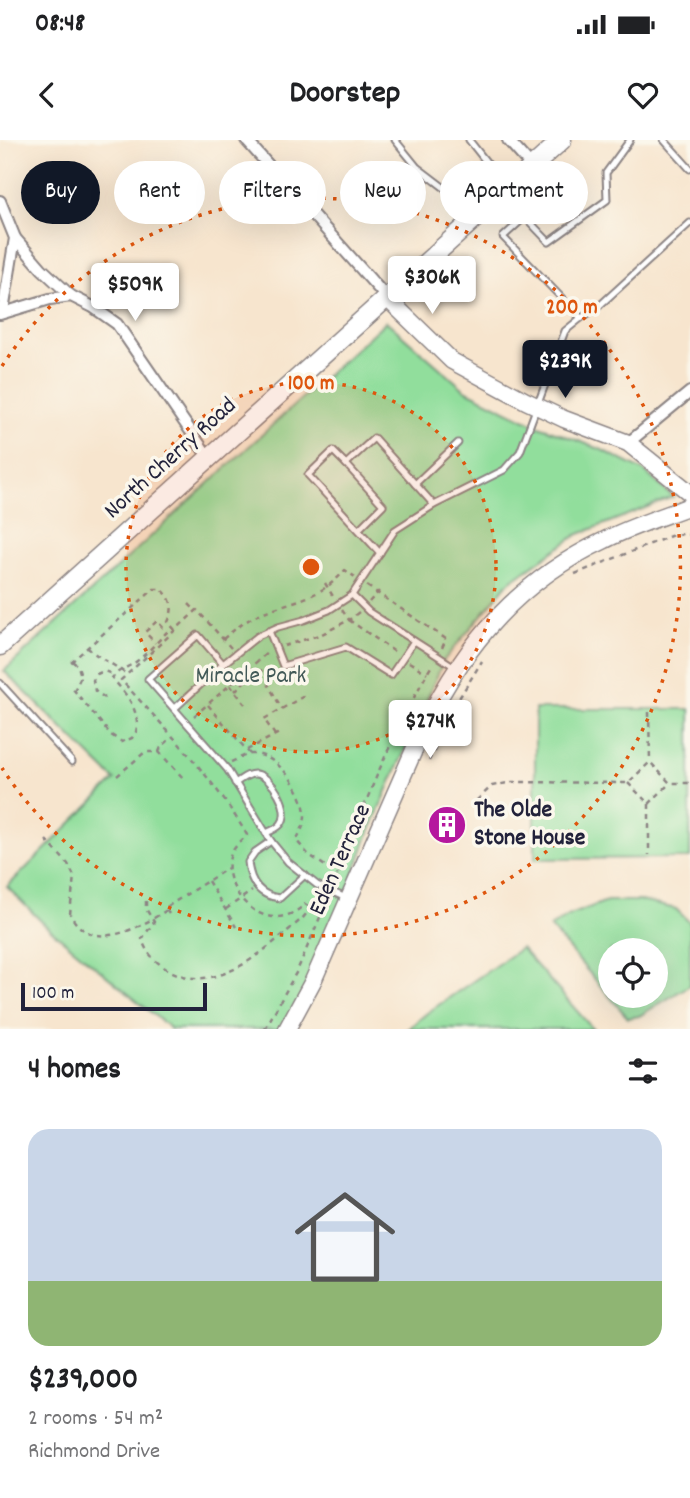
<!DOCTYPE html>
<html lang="en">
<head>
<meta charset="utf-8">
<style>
	:root { --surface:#fff; --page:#f2f2f2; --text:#202124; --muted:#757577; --line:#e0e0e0; --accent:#111827 }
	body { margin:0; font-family:Dekko,sans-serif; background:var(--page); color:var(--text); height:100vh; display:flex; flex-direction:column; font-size:26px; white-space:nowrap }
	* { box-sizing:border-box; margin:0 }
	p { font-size:23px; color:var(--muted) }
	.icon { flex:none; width:38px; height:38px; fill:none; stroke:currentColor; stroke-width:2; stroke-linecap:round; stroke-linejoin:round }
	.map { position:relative; height:889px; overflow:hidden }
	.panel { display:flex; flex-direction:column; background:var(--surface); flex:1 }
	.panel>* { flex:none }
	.banner { position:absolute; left:21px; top:21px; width:649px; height:63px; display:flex; gap:14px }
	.buttons { position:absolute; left:598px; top:798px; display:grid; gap:14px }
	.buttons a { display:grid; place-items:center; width:70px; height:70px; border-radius:50%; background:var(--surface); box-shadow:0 7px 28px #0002; font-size:35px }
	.scale { position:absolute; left:21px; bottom:18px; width:186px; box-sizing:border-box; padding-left:7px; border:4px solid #22223b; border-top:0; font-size:19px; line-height:24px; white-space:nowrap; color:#22223b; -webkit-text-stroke:5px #fbf7ec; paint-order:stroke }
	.price { position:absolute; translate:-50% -60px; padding:0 16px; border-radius:7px; background:#fff; color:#222; font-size:23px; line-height:46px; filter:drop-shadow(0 2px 4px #0008) }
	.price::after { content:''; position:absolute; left:50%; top:42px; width:21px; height:16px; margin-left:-10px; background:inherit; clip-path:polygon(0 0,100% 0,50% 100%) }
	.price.current { background:var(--accent); color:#fff }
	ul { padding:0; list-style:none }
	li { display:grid; align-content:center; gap:14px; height:371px; padding:0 28px }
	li+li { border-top:2px solid var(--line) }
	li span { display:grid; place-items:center; height:217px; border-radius:21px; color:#555 }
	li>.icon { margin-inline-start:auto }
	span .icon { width:126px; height:126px; fill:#fffc; stroke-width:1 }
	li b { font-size:30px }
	h2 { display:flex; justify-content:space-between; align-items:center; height:84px; padding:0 28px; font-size:30px }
	.pill { padding:0 24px; border-radius:32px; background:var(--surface); box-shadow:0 7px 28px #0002; font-size:24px; line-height:63px }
	.pill.current { background:var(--accent); color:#fff }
	.status { display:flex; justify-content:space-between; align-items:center; height:49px; padding:0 35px; background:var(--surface); direction:ltr }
	.status svg { height:19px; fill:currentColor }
	header { display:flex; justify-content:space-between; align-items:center; height:91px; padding:0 28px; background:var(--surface); font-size:32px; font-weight:800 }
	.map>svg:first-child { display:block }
</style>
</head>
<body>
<div class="status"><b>08:48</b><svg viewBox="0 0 49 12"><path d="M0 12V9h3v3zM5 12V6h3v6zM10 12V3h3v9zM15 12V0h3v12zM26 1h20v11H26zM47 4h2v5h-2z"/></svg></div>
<header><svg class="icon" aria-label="back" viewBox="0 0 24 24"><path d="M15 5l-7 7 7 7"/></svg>Doorstep<svg class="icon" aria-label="heart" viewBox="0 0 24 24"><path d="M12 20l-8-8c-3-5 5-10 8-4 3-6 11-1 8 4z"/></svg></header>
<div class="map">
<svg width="690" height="889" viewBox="0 0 690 889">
	<rect width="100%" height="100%" fill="#fbf7ec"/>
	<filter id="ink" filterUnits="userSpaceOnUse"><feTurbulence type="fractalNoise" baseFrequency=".0143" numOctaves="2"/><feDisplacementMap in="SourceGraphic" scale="14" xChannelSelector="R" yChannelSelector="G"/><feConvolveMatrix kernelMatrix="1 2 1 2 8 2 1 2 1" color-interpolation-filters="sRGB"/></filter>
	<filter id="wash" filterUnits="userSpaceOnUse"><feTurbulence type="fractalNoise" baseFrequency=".00686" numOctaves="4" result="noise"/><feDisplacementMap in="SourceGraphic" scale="28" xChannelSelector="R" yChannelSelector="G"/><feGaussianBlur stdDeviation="1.57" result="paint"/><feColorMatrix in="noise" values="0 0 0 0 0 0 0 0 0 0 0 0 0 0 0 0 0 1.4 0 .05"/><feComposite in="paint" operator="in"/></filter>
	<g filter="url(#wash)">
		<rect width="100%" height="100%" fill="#f7e5ce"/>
		<g fill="#91de9c" stroke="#5a806c" stroke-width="2" fill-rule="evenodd">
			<path d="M386,181L465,250L534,284L600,309L644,331L673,357L577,395L509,442L444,520L370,690L324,816L284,889H171L46,786L7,747L115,640L4,531Z"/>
			<path d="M535,569H690V718L535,719Z"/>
			<path d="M607,761H641L676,769L690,783V845L639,876L628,878L550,787L572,774ZM611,810H656V856H611Z"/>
			<path d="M521,808L593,889H408L427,873Z"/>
		</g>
	</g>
	<g filter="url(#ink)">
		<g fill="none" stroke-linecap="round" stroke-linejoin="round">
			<g stroke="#8c8484" stroke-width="9">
				<g id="lane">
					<path d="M395,0L417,27L476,72"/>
					<path d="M469,0L491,28L503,54L549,102L607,60L606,33L630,0"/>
					<path d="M664,0L690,29"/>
					<path d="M581,178L598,167L690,83"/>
					<path d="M346,324L383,365L359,389"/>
					<path d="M415,344L458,303"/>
					<path d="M380,413L308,335L333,311L346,324L374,298L434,365"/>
					<path d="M352,455L369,472L455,527"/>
					<path d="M269,491L283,526L346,507L391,535L414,501"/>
					<path d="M223,524L258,496L278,487L304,480L329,470L352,455L395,390L434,365L504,330L520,312L565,191L581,178L503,97L524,78"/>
					<path d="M0,543L72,622"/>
					<path d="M174,569L223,524L198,495L148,539L227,629L271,701L288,722L317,745L346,758"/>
					<path d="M235,643C242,639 248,633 256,634C272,636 292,670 281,684C278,688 271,691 266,693"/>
					<path d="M271,701L255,712L248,722C250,742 259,756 280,758L305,735"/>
				</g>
			</g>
			<g stroke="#8c8484" stroke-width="14">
				<g id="street">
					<path d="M246,0L387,158"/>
					<path d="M508,0L532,27"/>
					<path d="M0,61L15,98L3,171"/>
					<path d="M15,98L42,129L71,156"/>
					<path d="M0,174L50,159L71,156L93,167L117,184L209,318"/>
					<path d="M628,303L690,252"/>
				</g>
			</g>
			<g stroke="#8c8484" stroke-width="19">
				<g id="secondary">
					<path d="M387,158L452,221L526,261L564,279L628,303L690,353"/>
					<path d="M287,889L313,841L425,585C466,502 520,440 605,400C632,386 662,377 690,366"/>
				</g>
			</g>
			<g stroke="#8c8484" stroke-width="21">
				<path id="primary" d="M0,506L562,0"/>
			</g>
			<g stroke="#8c8484" stroke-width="2.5" stroke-dasharray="5 5" stroke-linecap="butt">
				<path d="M575,434L673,395L683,394L690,395"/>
				<path d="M325,443L334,458"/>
				<path d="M367,446L446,499L442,508"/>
				<path d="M369,462L379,451"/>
				<path d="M189,464L196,471"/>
				<path d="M342,470L349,480L359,472"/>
				<path d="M223,499C236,488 249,478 264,472C297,459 320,459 345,430L355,437"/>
				<path d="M284,506L322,494L349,480L395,512"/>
				<path d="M87,507C99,519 115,524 127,535"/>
				<path d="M231,508L197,470L121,540C166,589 213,637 247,695C240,702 232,709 230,717C222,743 249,777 275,777C287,777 297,772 305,764L322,775"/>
				<path d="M72,521L78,526L81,536L74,551"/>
				<path d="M71,522L154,449H161C173,459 174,469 168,482L175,490"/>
				<path d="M409,522L427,533"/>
				<path d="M230,545L245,564"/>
				<path d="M73,549L111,595L122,602L132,598L136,592C141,570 125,553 112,538C119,530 123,529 131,525C142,519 158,501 167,492L157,481L145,492L155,503"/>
				<path d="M235,551L251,535L263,530L268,533L269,546L282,569"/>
				<path d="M105,558L95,551L93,540L97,534L104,531L115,535"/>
				<path d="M208,565L250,614"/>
				<path d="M649,572L650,622"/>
				<path d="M194,576L268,512"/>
				<path d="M275,595L264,579L304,556"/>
				<path d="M247,610L279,593"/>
				<path d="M159,612L161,607L173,597"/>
				<path d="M429,621L458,560L482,521"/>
				<path d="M231,622C238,619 244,615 251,614C277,612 305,652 305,675C305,684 301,692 296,700L308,714L338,735"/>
				<path d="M117,636L145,612H159L185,640"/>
				<path d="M628,643L649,664L670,643"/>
				<path d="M477,660L492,646L512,642L628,643L650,622L670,643H690"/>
				<path d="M649,664V715"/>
				<path d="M46,700L68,724L74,736L70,774C91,815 139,788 167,770"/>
				<path d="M208,741L236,787"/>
				<path d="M336,742C362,667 392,594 432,525"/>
				<path d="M146,761V769L154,782L142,799C145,811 155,821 165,828C217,860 264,809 302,779L311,768"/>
				<path d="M226,769L252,751"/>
				<path d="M169,774L165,768L228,728"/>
				<path d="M265,889L297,831L327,761"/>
			</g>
			<use href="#lane" stroke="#fff" stroke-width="5"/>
			<use href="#street" stroke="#fff" stroke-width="10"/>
			<use href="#secondary" stroke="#fff" stroke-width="16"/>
			<use href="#primary" stroke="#fff" stroke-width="18"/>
		</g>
	</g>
	<circle cx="311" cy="427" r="185" fill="#de560e" fill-opacity=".12"/>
	<g fill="none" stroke="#de560e" stroke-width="3.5" stroke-dasharray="3.5 7">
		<circle cx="311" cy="427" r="185"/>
		<path d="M2 226A369 369 0 1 1 2 628"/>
	</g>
	<defs>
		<g id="building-disc" transform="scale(2.0125)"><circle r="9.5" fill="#b5179e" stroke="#fbf7ec"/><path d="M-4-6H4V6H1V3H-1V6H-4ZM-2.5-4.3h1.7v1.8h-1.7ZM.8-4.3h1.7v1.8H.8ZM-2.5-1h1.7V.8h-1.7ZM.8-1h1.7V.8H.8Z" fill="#fff"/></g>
	</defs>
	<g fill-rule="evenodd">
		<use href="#building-disc" x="447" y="685"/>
	</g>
	<g text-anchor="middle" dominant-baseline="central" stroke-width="7" stroke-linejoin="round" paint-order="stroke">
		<g font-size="24" fill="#22223b" stroke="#fbf7ec">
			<text transform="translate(171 319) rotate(-42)">North Cherry Road</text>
			<text transform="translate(341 720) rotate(-66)">Eden Terrace</text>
		</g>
		<g font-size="24" fill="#435a58" stroke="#fbf7ec">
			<text x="251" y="537">Miracle Park</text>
		</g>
		<g font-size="24" font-weight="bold" fill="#22223b" stroke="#fbf7ec" text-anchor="start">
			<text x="474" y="671">The Olde<tspan x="474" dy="28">Stone House</tspan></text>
		</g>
	</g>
	<circle cx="311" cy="427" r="10" fill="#de560e" stroke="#fbf7ec" stroke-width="3.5"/>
	<g font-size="21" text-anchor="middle" font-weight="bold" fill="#de560e" stroke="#fbf7ec" stroke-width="7" stroke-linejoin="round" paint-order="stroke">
		<text x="572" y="173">200 m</text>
		<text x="311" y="249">100 m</text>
	</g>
</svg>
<div class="buttons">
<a><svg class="icon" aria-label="locate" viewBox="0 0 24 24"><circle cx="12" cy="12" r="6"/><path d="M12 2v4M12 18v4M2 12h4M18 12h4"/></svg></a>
</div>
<div class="scale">100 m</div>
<b class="price" style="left:432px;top:176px">$306K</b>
<b class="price" style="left:135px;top:183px">$509K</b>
<b class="price current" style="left:565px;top:260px">$239K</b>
<b class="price" style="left:430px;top:620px">$274K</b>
<div class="banner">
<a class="pill current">Buy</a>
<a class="pill">Rent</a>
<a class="pill">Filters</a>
<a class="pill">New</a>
<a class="pill">Apartment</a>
</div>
</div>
<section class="panel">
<h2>4 homes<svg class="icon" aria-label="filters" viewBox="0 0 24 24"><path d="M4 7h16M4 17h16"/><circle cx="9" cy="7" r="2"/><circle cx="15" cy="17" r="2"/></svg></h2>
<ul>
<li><span style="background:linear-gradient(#c9d6e8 70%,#8fb573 0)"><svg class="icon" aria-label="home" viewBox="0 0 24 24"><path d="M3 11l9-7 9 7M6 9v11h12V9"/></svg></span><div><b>$239,000</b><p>2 rooms · 54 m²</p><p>Richmond Drive</p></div></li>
</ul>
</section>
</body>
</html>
